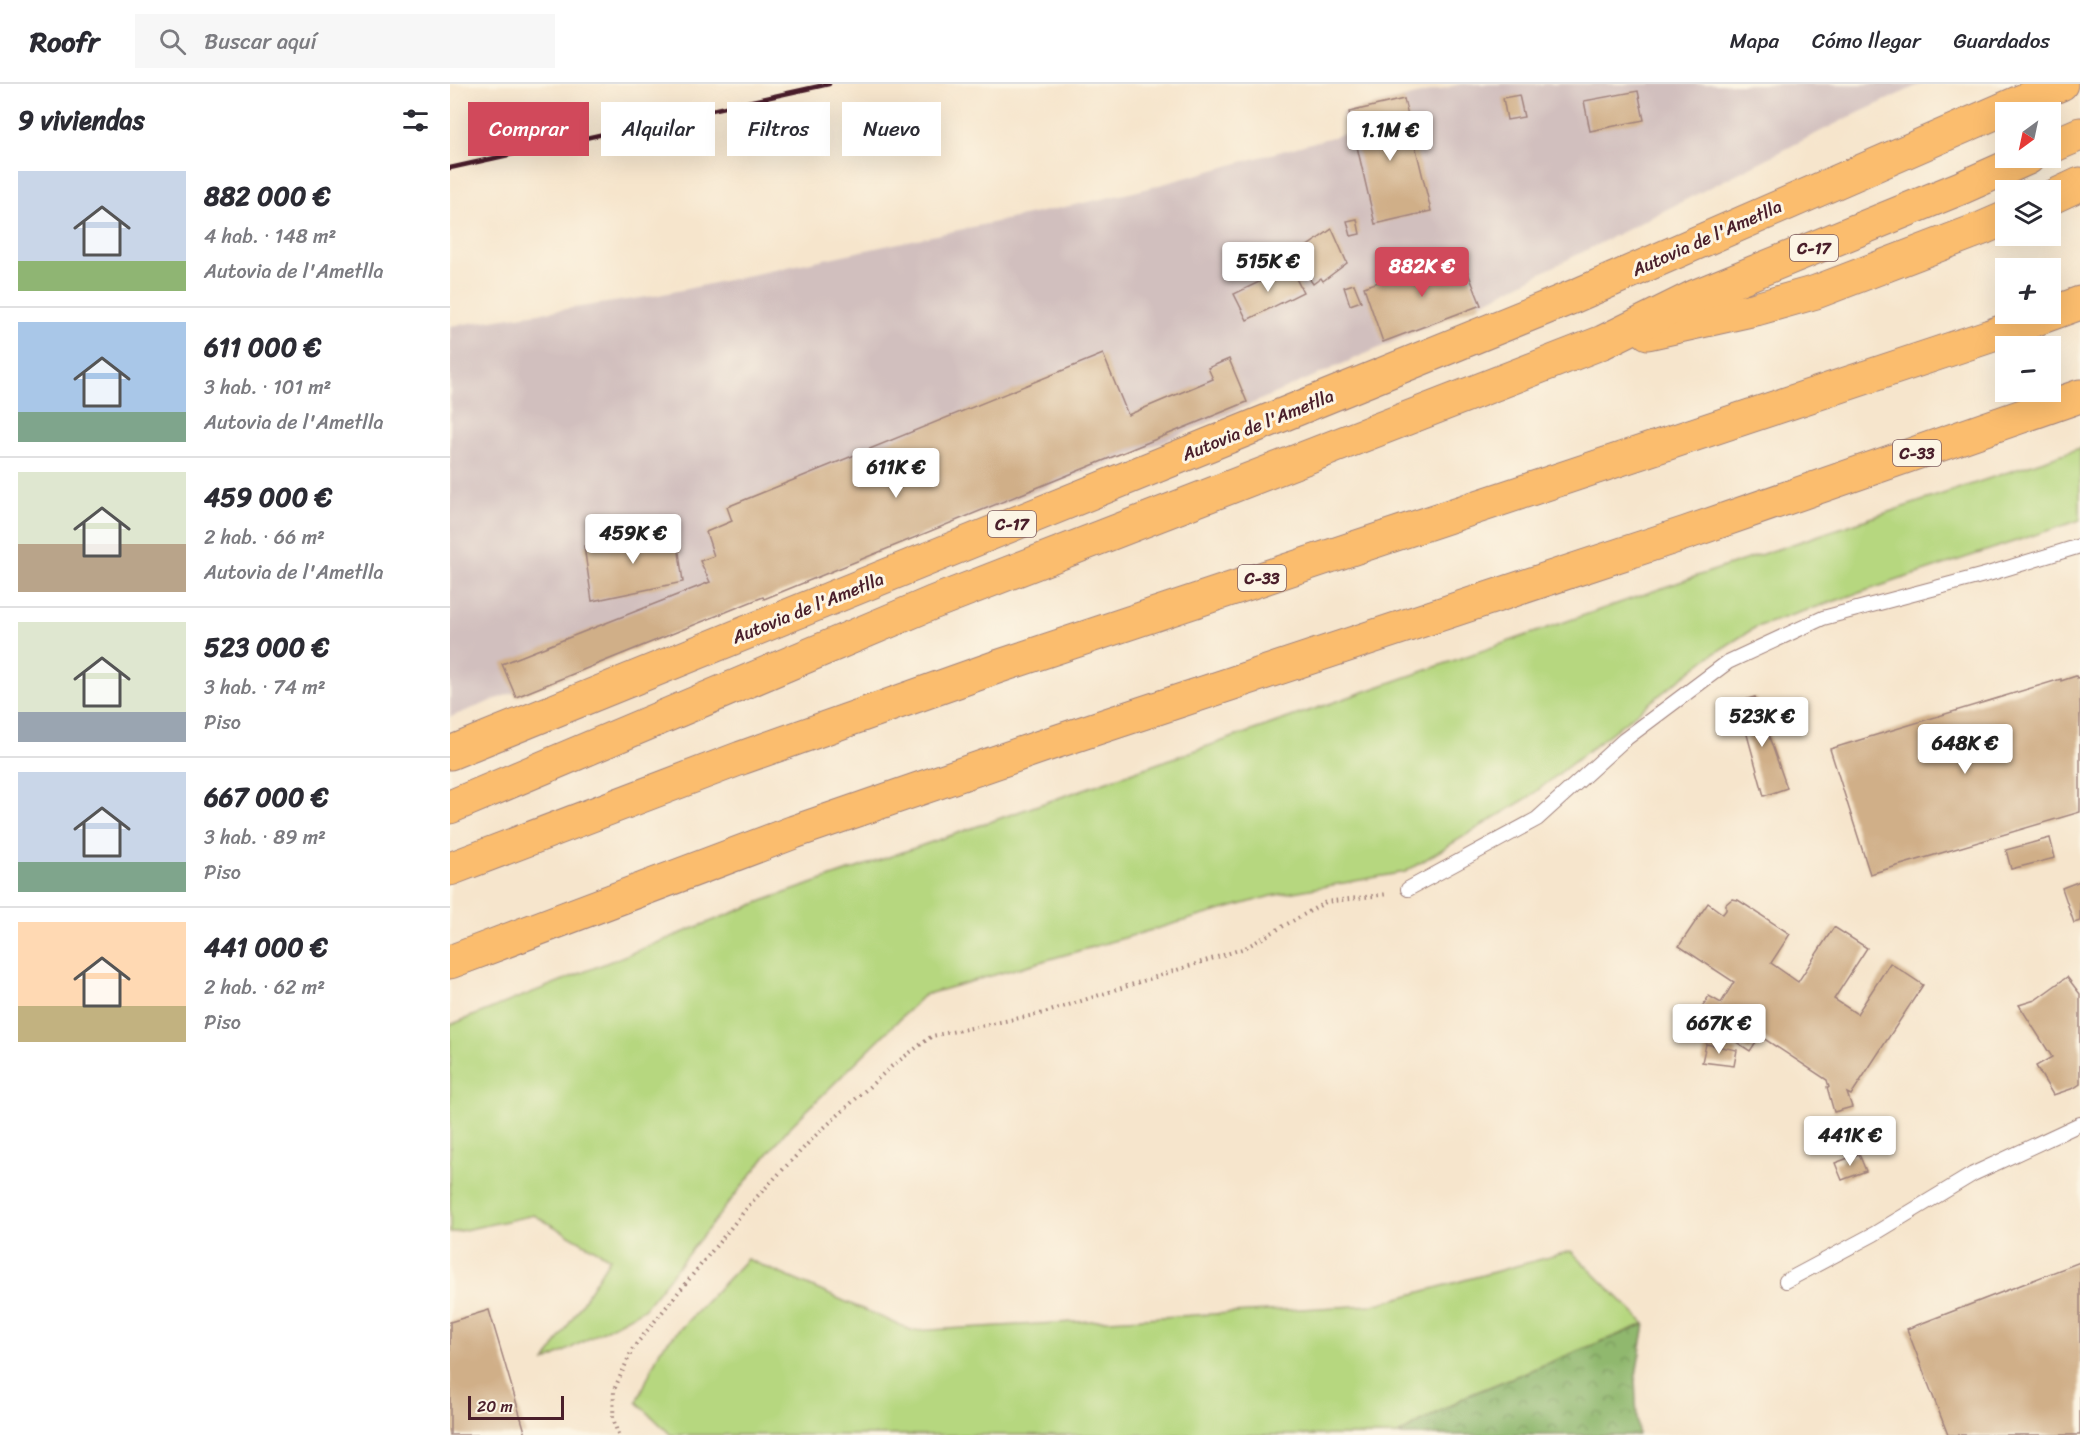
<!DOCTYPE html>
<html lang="es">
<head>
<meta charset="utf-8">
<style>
	:root { --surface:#fff; --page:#f7f7f7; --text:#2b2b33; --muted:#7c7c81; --line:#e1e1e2; --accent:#d1495b }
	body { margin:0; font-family:Sriracha,sans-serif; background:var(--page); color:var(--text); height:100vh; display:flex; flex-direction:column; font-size:22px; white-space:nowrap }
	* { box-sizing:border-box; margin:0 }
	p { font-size:20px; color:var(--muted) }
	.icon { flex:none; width:33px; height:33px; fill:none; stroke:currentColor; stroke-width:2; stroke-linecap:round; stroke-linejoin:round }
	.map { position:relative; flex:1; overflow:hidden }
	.details { display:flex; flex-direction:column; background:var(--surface); width:450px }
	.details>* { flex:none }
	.banner { position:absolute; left:18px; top:18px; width:570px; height:54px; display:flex; gap:12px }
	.needle { width:39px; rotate:213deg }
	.tools { position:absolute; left:1545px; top:18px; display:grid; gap:12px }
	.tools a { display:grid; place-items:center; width:66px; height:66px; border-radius:0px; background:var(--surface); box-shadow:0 6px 24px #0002; font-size:30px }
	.scale { position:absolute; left:18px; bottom:15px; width:96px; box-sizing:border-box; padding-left:6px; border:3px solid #4a1f2b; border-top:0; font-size:16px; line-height:21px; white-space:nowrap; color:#4a1f2b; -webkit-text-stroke:4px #fcf5e5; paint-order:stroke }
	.price { position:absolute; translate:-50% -51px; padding:0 14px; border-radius:6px; background:#fff; color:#222; font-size:20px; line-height:39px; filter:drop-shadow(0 2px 3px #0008) }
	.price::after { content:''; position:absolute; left:50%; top:36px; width:18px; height:14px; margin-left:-9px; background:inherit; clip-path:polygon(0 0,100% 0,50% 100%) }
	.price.selected { background:var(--accent); color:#fff }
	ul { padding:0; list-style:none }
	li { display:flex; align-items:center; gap:18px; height:150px; padding:0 18px }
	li+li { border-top:2px solid var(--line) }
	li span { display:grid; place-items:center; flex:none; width:168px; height:120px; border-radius:0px; color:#555 }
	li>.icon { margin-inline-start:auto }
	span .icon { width:72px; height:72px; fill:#fffc; stroke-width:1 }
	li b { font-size:26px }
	h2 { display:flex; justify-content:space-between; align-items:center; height:72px; padding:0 18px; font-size:26px }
	.pill { padding:0 21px; border-radius:0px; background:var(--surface); box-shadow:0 6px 24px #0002; font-size:21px; line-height:54px }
	.pill.selected { background:var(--accent); color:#fff }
	header { display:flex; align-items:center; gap:36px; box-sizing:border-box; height:84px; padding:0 30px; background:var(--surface); border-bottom:2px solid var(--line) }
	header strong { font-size:28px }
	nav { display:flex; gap:33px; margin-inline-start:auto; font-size:21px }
	.search { width:420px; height:54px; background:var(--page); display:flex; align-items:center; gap:15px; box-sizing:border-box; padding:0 21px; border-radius:0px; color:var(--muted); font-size:22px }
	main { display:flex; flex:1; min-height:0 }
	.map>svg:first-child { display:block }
</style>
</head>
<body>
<header>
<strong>Roofr</strong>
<div class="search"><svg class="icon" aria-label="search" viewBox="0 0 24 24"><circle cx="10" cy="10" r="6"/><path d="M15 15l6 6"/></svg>Buscar aquí</div>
<nav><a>Mapa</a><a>Cómo llegar</a><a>Guardados</a></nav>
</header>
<main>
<section class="details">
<h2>9 viviendas<svg class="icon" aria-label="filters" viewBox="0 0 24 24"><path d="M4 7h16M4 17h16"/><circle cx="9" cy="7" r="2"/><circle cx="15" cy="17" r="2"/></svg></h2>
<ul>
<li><span style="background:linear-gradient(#c9d6e8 75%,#8fb573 0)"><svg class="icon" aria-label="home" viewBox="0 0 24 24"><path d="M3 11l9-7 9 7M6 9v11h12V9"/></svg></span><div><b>882 000 €</b><p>4 hab. · 148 m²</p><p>Autovia de l'Ametlla</p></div></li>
<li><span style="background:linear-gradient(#a9c7e8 75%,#7fa58c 0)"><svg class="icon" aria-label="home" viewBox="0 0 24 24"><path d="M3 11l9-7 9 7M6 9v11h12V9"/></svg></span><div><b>611 000 €</b><p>3 hab. · 101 m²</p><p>Autovia de l'Ametlla</p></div></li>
<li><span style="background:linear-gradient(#dfe7d0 60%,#b9a48a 0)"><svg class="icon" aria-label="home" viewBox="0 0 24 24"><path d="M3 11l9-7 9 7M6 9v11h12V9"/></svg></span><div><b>459 000 €</b><p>2 hab. · 66 m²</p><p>Autovia de l'Ametlla</p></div></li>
<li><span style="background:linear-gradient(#dfe7d0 75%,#9aa5b1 0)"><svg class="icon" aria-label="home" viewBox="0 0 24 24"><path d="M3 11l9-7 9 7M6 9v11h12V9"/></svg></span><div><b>523 000 €</b><p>3 hab. · 74 m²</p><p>Piso</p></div></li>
<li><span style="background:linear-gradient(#c9d6e8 75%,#7fa58c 0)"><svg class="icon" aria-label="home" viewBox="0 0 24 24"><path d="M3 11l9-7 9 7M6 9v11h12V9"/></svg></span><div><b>667 000 €</b><p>3 hab. · 89 m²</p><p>Piso</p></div></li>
<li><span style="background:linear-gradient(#ffd9b3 70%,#c2b280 0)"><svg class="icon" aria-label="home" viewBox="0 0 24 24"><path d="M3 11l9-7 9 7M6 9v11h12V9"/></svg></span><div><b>441 000 €</b><p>2 hab. · 62 m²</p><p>Piso</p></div></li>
</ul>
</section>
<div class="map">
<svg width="1630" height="1351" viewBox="0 0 1630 1351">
	<defs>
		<pattern id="forest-crowns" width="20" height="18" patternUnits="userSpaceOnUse" patternTransform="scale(1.5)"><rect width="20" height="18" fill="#90b86e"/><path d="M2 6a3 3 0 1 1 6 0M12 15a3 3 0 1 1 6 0" fill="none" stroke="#78955b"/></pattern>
	</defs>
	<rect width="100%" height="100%" fill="#fcf5e5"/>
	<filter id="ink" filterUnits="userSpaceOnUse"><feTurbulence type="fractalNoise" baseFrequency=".0167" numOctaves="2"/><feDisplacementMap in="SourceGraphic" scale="12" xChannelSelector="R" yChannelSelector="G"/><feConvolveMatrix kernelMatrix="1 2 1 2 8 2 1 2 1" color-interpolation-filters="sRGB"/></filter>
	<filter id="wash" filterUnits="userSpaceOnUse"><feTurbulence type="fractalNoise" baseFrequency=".008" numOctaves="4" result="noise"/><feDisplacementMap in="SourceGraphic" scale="24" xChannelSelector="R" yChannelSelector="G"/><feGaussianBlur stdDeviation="1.35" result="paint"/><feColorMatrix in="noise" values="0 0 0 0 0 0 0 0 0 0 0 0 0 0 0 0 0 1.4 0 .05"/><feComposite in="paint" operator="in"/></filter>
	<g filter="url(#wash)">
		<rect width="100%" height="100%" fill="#f6e5cc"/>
		<path fill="#d1bfbe" d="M1011,0H1471L1391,37L1036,217L778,330L693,366L0,633V242L204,212L684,108L897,49L892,29Z"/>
		<g fill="#b6d77f" stroke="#807b55" stroke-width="1.5">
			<path d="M1630,364V436L1306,543L1257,574L1079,713L955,788L821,812L474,911L337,1046L194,1225L95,1278L160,1174L84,1131L0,1149V941L315,816L1247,492Z"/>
			<path d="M1121,1167L1195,1240L1017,1312L948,1351H221L187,1318L210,1266L297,1175L463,1247L923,1221Z"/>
		</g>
		<path fill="url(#forest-crowns)" stroke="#6d6c4c" stroke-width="1.5" d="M1195,1240L1185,1297L1188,1351H948L1017,1312Z"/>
		<g id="blocks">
			<g fill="#d0af88">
				<path d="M1188,7L1194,36L1140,47L1134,17Z"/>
				<path d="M1069,11L1074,33L1057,36L1053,14Z"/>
				<path d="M954,15L981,127L925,140L899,28Z"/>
				<path d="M907,135L910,150L901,152L897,137Z"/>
				<path d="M882,145L897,179L873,197L871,194L863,200L847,177L855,171L852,166Z"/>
				<path d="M1010,169L1031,221L933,258L914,203L940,194L941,197Z"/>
				<path d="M840,183L853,208L797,236L784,210Z"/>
				<path d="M904,200L911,217L900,221L894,203Z"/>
				<path d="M653,270L678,331L763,295L758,284L779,275L797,318L314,515L313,513L66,613L52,580L260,498L250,477L264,472L256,448L282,437L277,423Z"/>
				<path d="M226,446L233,498L142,517L134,462Z"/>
				<path d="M1626,592L1627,594L1630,593V728L1420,790L1380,665L1611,595V597Z"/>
				<path d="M1305,613L1337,704L1314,712L1288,618Z"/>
				<path d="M1600,754L1605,774L1561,785L1556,766Z"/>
				<path d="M1630,797V837L1624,839L1612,804Z"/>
				<path d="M1282,815L1288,816L1340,850L1321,879L1348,898L1384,843L1417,864L1384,915L1407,930L1440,879L1473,901L1401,1011L1397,1009L1402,1023L1384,1028L1377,1003H1379L1377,996L1310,952L1300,967L1246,932L1259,912L1271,919L1284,898L1229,862L1258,819L1273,830L1276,826V820Z"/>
				<path d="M1617,893L1630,910V1000L1624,1004L1603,1011L1586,982L1602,973L1569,921L1585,916Z"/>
				<path d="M1256,960L1287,966L1284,982L1252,978Z"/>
				<path d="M1409,1070L1416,1087L1392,1096L1385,1079Z"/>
				<path d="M1630,1178V1351H1498L1457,1245Z"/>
				<path d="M39,1226L76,1351H0V1238Z"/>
			</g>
		</g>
	</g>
	<g filter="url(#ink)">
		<use href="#blocks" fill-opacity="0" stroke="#a0827c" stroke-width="1.5"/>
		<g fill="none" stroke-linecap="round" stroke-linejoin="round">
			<g stroke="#a0827c" stroke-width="16">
				<g id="service">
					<path d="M958,805L1087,735L1174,656L1278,578L1373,534L1538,490L1630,462"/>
					<path d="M1336,1197L1424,1150L1523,1090L1630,1040"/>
				</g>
			</g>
			<g stroke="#a0827c" stroke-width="35">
				<g id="trunk">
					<path d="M1600,63L1630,50"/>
					<path d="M1600,114L1630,100"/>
					<path d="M1198,249L1306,225L1366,208L1533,144L1556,134"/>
					<path d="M0,669L1125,212L1611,0"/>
					<path d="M0,723L482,519L1153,258L1246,212L1513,103L1578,74"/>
				</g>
			</g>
			<g stroke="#a0827c" stroke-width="35">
				<g id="motorway">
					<path d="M0,785L291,674L547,583L1540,252L1630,219"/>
					<path d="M0,878L344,748L590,663L1236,449L1630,312"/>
				</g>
			</g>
			<path stroke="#a0827c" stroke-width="4" stroke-dasharray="1.5 4.5" stroke-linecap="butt" d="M168,1351L163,1334L164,1306L183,1264L301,1119L365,1052L442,982L482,952L594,929L795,864L876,818L938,810"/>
			<use href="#service" stroke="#fff" stroke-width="14"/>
			<use href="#trunk" stroke="#fbbd6e" stroke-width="33"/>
			<use href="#motorway" stroke="#fbbd6e" stroke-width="33"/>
			<path stroke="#4a1f2b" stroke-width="4.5" d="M0,84L379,0"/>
		</g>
	</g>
	<g text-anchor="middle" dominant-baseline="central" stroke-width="6" stroke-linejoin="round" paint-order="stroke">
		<g fill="#fcf5e5" stroke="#7f5f63" stroke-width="1.5">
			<rect x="1340" y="151" width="48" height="26" rx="4.5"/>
			<rect x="1443" y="356" width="48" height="26" rx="4.5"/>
			<rect x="538" y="427" width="48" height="26" rx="4.5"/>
			<rect x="788" y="481" width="48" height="26" rx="4.5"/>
		</g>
		<g font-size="16" font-weight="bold" fill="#4a1f2b">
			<text x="1364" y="164">C-17</text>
			<text x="1467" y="369">C-33</text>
			<text x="562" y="440">C-17</text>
			<text x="812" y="494">C-33</text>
		</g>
		<g font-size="18" fill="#4a1f2b" stroke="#fcf5e5">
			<text transform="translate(1257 154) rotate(-24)">Autovia de l'Ametlla</text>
			<text transform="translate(808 341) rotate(-22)">Autovia de l'Ametlla</text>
			<text transform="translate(358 524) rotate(-22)">Autovia de l'Ametlla</text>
		</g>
	</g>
</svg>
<div class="tools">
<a><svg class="needle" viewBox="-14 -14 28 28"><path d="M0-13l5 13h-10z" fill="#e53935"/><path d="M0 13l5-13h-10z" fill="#7c7c81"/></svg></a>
<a><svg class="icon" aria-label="layers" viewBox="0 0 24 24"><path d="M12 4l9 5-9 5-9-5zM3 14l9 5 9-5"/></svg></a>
<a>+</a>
<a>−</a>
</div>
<div class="scale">20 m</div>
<b class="price" style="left:940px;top:78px">1.1M €</b>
<b class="price" style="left:818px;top:209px">515K €</b>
<b class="price selected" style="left:972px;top:214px">882K €</b>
<b class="price" style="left:446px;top:415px">611K €</b>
<b class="price" style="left:183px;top:481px">459K €</b>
<b class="price" style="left:1312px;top:664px">523K €</b>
<b class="price" style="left:1515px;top:691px">648K €</b>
<b class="price" style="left:1269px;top:971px">667K €</b>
<b class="price" style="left:1400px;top:1083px">441K €</b>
<div class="banner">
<a class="pill selected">Comprar</a>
<a class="pill">Alquilar</a>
<a class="pill">Filtros</a>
<a class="pill">Nuevo</a>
</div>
</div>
</main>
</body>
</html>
